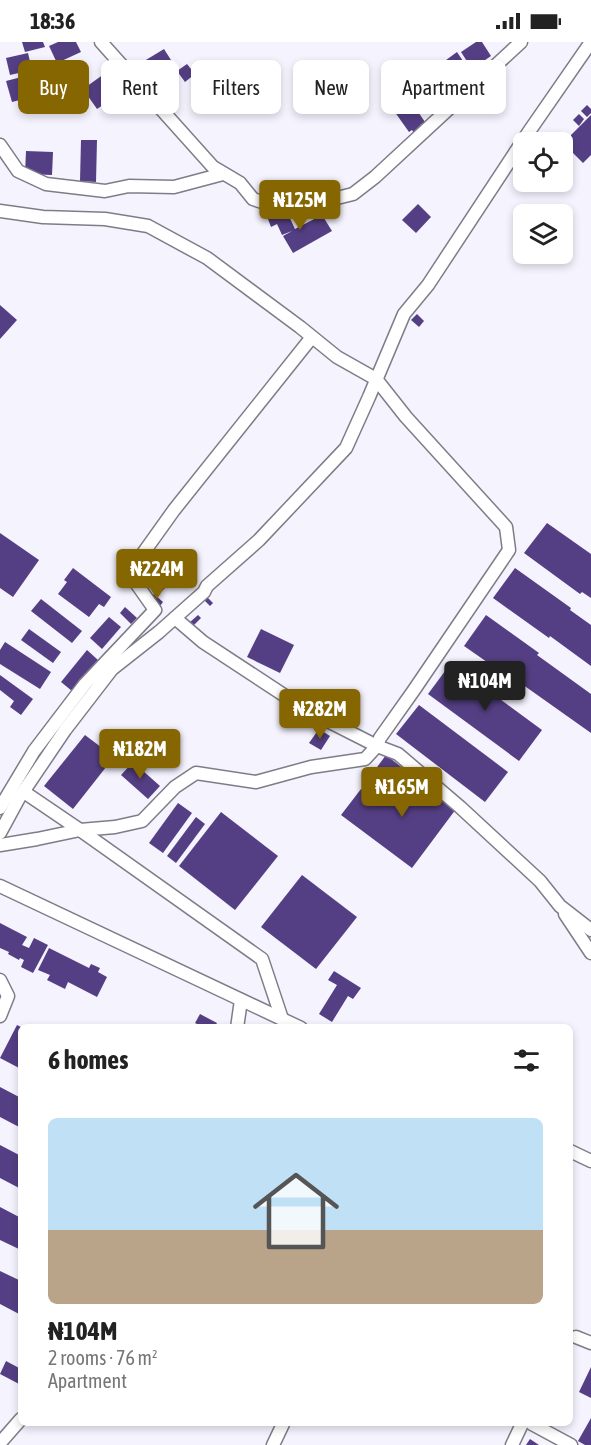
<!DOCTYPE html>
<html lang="en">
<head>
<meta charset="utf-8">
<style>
	:root { --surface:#fff; --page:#f6f6f6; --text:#222; --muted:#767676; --accent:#866600 }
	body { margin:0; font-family:"Asap Condensed",sans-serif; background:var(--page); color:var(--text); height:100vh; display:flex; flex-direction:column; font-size:22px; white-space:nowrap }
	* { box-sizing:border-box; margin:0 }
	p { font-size:20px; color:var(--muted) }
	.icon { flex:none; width:33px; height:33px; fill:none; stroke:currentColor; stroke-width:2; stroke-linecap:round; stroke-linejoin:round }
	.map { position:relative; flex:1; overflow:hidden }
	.panel { position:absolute; left:18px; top:982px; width:555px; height:402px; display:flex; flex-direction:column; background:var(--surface); border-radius:9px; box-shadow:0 3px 9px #0003 }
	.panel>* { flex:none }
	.top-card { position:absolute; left:18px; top:18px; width:555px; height:54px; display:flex; gap:12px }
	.fabs { position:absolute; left:513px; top:90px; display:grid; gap:12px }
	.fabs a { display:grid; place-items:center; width:60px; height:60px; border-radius:9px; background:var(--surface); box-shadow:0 3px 9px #0003; font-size:30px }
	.price { position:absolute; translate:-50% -51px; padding:0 14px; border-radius:6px; background:var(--accent); color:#fff; font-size:20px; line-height:39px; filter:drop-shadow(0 2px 3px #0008) }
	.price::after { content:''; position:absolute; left:50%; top:36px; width:18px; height:14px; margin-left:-9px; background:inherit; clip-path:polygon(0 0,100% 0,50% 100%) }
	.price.current { background:#222; color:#fff }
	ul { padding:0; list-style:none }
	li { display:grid; align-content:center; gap:12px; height:318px; padding:0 30px }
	li span { display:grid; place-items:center; height:186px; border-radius:9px; color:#555 }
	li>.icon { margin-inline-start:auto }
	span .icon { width:108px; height:108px; fill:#fffc; stroke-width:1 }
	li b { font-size:26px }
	h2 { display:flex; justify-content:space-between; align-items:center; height:72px; padding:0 30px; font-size:26px }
	.tag { padding:0 21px; border-radius:9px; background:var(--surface); box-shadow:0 3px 9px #0003; font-size:21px; line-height:54px }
	.tag.current { background:var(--accent); color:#fff }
	.status { display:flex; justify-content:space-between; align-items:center; height:42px; padding:0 30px; background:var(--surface); direction:ltr }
	.status svg { height:16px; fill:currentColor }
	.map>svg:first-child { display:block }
</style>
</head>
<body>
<div class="status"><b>18:36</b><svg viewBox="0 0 49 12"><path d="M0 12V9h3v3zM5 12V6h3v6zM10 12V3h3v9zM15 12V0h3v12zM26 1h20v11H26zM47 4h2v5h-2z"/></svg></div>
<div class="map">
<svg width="591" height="1403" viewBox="0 0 591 1403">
	<rect width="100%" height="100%" fill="#f5f3fe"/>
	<g fill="#553f84">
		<path d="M22,0H43L45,5L25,10Z"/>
		<path d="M58,0H76L81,10L57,21L49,4Z"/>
		<path d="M476,0H482L491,14L472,27L461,10Z"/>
		<path d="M164,7L176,26L148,43L136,24Z"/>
		<path d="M457,10L473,34L458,44L442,21Z"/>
		<path d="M28,11L32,28L10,33L6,16Z"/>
		<path d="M187,22L195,32L185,40L177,29Z"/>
		<path d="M114,25L129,46L97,67L83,47Z"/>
		<path d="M41,30L47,51L12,60L6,39Z"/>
		<path d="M408,55L425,80L420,83L423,88L415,93L412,88L409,90L392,66Z"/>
		<path d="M587,63L591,67V71L587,75L581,69Z"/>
		<path d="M579,72L584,77L579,84L573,78Z"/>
		<path d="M591,73V113L583,121L563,101Z"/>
		<path d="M81,98H97L96,140L80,139Z"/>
		<path d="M26,109L53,110L52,133L25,132Z"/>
		<path d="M418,162L431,175L416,191L402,178Z"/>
		<path d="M286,168L295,187L322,173L332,189L293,211L283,194L292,189L282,193L277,182L271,185L268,177Z"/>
		<path d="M0,263L17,278L0,297Z"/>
		<path d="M417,272L424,279L419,285L411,278Z"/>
		<path d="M547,481L591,512V556L582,550L580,552L524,511Z"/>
		<path d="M0,491L39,518L13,555L0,546Z"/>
		<path d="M73,526L111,555L104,565L99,562L89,575L58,552L67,540L64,538Z"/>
		<path d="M515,526L571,566L570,568L591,583V624L550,594L549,596L493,556Z"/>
		<path d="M164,542L167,544L160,551L157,548Z"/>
		<path d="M154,552L163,560L160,564L150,556Z"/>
		<path d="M205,553L213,561L210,564L202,556Z"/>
		<path d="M41,557L82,589L72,601L31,569Z"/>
		<path d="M125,565L137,576L131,582L120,571Z"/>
		<path d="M198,573L201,576L192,585L189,581Z"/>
		<path d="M486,573L539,611L537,613L591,652V691L519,640L517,641L464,604Z"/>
		<path d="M109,575L121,585L102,607L90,596Z"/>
		<path d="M29,587L61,610L53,621L21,598Z"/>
		<path d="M261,587L294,603L280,631L247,615Z"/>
		<path d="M5,600L51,630L40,647L0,622V608Z"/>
		<path d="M87,608L98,618L72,649L61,640Z"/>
		<path d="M451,621L542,688L519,719L428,652Z"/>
		<path d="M0,633L33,657L21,673L10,665L14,659L0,648Z"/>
		<path d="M419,663L508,730L485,760L396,692Z"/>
		<path d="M319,687L330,694L321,708L309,701Z"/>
		<path d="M85,693L114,715L73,767L44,744Z"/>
		<path d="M386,713L404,727L398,735L391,730L377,749L366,740Z"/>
		<path d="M133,720L160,744L148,757L121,733Z"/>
		<path d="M406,729L456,767L412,826L341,773L361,747L382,762Z"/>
		<path d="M178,761L192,771L163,811L149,801Z"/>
		<path d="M221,770L278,814L235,868L179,824Z"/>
		<path d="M196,775L205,782L176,821L167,814Z"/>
		<path d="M302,833L357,875L316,927L261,885Z"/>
		<path d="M0,881L27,895L22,903L29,906L34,896L48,903L33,931L21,925L24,918L20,916L19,918L8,912L9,910L0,906Z"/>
		<path d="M49,906L89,926L91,922L100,926L98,930L107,935L97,955L68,940L65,947L47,938L50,933L38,928Z"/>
		<path d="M334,929L361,946L353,957L348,954L332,980L319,972L337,943L328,938Z"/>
		<path d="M200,972L217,981L214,986H205L195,981Z"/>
		<path d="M17,983L21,985V1027L0,1016Z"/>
		<path d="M0,1045L21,1056V1086L0,1075Z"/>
		<path d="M0,1103L21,1114V1147L0,1136Z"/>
		<path d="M0,1165L21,1176V1208L0,1198Z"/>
		<path d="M0,1229L21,1239V1273L0,1262Z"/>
		<path d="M6,1319L21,1327V1343L0,1332Z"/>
		<path d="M591,1325V1356L579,1350Z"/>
		<path d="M591,1376V1403H585L578,1399Z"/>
		<path d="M530,1397L539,1403H526Z"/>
	</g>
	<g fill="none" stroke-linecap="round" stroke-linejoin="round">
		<g stroke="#7f7c88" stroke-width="15">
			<g id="minor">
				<path d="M101,0L213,125L240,141L253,157L262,160L268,158L281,148L295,149L308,155L333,157L353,152L375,135L521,0"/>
				<path d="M0,103L18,129L46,142L105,149L129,144L174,145L223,132"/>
				<path d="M0,169L43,175L105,177L148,184L207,216L300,285L337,315L376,337L406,375L506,485L509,508L414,648L380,696L377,704L365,717L311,725L256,740L196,731L175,745L142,779L115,785L80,788L37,797L0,803"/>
				<path d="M175,576L203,600L308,669L377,704L398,712L460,765L540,839L560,864L591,888"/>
				<path d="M24,750L80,788L262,917L282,977"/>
				<path d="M0,766L34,709L85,642L155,568L129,531L174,468L312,295"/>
				<path d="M0,791L19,756L65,688L112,627L159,590L204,550L207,544L259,498L346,406L369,355L404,272L428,243L528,91L591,0"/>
				<path d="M0,844L301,986"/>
				<path d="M565,872L591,911"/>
				<path d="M0,938L8,954L0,974"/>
				<path d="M237,986L241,958"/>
				<path d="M570,1109L591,1119"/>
				<path d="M576,1295L591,1301"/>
				<path d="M532,1382L571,1403"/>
				<path d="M0,1401L21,1377"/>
				<path d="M273,1403L283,1382"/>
				<path d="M512,1403L522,1382"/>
			</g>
		</g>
		<use href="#minor" stroke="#fff" stroke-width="12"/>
	</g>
</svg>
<div class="fabs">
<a><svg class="icon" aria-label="locate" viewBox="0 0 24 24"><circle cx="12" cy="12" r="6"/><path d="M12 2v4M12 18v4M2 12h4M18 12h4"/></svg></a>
<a><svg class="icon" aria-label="layers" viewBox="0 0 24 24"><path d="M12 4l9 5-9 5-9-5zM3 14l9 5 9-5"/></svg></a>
</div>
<b class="price" style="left:300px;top:189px">₦125M</b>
<b class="price" style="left:157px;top:558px">₦224M</b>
<b class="price current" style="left:485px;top:670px">₦104M</b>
<b class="price" style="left:320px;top:698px">₦282M</b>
<b class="price" style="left:140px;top:738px">₦182M</b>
<b class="price" style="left:402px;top:776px">₦165M</b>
<div class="top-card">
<a class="tag current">Buy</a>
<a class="tag">Rent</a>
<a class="tag">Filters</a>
<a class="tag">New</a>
<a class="tag">Apartment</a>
</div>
<section class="panel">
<h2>6 homes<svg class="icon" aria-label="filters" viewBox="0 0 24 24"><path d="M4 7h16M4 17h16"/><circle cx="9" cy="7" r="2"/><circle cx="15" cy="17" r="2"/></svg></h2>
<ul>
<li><span style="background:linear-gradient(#bfe0f5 60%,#b9a48a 0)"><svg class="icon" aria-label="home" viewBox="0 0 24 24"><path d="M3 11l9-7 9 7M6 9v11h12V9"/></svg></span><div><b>₦104M</b><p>2 rooms · 76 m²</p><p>Apartment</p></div></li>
</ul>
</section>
</div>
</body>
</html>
